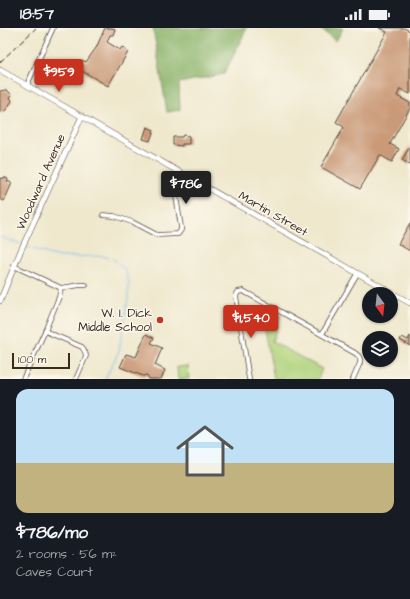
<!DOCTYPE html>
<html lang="en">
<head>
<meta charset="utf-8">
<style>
	:root { --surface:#171b24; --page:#242831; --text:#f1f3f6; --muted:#9ea1a6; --line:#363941; --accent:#c8321e }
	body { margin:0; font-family:"Architects Daughter",sans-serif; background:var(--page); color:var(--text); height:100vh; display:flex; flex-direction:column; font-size:15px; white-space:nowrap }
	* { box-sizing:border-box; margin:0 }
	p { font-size:13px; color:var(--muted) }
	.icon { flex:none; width:22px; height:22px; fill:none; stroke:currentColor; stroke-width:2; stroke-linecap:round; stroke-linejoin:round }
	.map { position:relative; height:351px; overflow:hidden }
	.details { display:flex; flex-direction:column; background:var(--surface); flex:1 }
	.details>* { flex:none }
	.needle { width:26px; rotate:165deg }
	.tools { position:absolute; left:362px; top:259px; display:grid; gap:8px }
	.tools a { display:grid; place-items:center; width:36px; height:36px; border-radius:50%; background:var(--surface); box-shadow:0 1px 3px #0004; font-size:20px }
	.scale { position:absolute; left:12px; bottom:10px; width:58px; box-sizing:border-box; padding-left:4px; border:2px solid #3b2a1e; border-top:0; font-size:11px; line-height:14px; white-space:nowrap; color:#3b2a1e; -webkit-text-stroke:3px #fbf7ec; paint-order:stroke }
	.price { position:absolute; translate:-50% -34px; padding:0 9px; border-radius:4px; background:var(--accent); color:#fff; font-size:13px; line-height:26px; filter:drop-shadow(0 1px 2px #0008) }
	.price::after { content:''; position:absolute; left:50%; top:24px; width:12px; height:9px; margin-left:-6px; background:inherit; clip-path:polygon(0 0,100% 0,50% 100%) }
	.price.active { background:#222; color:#fff }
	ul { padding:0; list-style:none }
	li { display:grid; align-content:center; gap:8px; height:212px; padding:0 16px }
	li+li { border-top:1px solid var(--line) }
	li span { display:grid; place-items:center; height:124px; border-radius:12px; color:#555 }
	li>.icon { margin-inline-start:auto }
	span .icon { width:72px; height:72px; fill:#fffc; stroke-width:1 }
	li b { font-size:17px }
	.status { display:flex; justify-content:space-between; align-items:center; height:28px; padding:0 20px; background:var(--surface); direction:ltr }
	.status svg { height:11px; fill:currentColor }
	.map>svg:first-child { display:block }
</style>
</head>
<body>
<div class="status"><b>18:57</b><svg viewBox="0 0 49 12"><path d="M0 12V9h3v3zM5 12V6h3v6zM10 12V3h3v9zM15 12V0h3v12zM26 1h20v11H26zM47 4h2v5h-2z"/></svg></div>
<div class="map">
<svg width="410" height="351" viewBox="0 0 410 351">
	<rect width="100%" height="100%" fill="#fbf7ec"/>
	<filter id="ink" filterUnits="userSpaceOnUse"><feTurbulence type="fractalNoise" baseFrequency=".025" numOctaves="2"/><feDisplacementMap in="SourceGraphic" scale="8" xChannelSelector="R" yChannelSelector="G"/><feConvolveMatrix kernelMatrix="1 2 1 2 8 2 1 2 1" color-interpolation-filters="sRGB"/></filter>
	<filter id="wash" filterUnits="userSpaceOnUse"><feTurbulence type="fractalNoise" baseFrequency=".012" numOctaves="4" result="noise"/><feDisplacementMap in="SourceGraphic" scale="16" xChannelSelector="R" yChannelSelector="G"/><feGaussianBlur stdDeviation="0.9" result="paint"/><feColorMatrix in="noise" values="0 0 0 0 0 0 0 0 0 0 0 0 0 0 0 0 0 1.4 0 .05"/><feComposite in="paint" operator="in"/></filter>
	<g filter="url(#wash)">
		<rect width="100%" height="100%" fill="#efe8cd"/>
		<g fill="#afd27a" stroke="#757e4c">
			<path d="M261,278L281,288L272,313L322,341L318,351H274Z"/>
			<path d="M188,338L189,351H178L177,339Z"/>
		</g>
		<g fill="#8bb46a" stroke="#636f44">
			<path d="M153,0H247L224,46L179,55L180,82L167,84Z"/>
			<path d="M319,0H343L336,13Z"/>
		</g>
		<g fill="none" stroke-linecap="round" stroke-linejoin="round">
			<g stroke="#7cbcf0" stroke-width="1">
				<path d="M0,209L21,216"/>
				<path d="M24,218L51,227L60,229L103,228L115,232L125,242L129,255L128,270L119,323L105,351"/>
			</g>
		</g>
		<g id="blocks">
			<g fill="#ca9a78">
				<path d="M105,0H112L115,1L113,7H110L107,14L120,22L122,19L128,24L108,58L77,40L82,32L86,34L96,20Z"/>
				<path d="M379,0H404L410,3V66L400,61L397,68L410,75V80L390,116L399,121L392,134L380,127L360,161L321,139L344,99L336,94L387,4Z"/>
				<path d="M7,62L12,67L10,69L12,73L5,83L0,84V63Z"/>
				<path d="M147,99L154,102L150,113L143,111Z"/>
				<path d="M183,107L189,108V116H182V118L173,117V109H182Z"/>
				<path d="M410,118V137L402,132Z"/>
				<path d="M4,149L8,151L7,153L12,155L4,173L0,171V150L3,151Z"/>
				<path d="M410,195V223L398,216Z"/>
				<path d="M146,306L154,310L151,315L162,320L155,337L165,342L161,351H149L147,347L143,348L120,339L126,326L136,329Z"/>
				<path d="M410,308V318L400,312L402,309L408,312Z"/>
			</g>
		</g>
	</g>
	<g filter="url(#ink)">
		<use href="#blocks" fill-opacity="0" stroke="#564638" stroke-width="1"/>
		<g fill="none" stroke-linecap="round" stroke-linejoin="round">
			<g stroke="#564638" stroke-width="5.5">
				<g id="minor">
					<path d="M27,57L53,0"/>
					<path d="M103,187L114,188L132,194L157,207L178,206L181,202V199L174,156L175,150L178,143"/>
					<path d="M14,238L61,260L80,257H86"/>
					<path d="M45,303L82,319C84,322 86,324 86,328L76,351"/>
					<path d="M322,306L357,246"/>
					<path d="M23,351L45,303L59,269L61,260"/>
					<path d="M249,351L236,268L238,264L243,263L245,264L355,325C359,328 361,330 360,335L353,351"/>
				</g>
			</g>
			<g stroke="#564638" stroke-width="6">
				<g id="tertiary">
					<path d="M0,42L410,275"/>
					<path d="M0,273L21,222L82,88"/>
				</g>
			</g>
			<use href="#minor" stroke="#fff" stroke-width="4"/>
			<use href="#tertiary" stroke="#fff" stroke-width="5"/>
			<path stroke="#3b2a1e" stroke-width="1" stroke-dasharray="6 3" stroke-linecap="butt" d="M0,34L36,0"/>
		</g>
	</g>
	<circle fill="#c8321e" stroke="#fbf7ec" stroke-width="1.5" cx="160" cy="292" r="4"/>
	<g text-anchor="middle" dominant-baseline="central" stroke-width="3" stroke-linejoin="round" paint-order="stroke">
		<g font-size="12" fill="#3b2a1e" stroke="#fbf7ec">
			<text transform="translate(41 154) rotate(-66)">Woodward Avenue</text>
			<text transform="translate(273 186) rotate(30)">Martin Street</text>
		</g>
		<g font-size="12" fill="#3b2a1e" stroke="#fbf7ec" text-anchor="end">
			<text x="152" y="285">W. I. Dick<tspan x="152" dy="14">Middle School</tspan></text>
		</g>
	</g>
</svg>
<div class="tools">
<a><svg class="needle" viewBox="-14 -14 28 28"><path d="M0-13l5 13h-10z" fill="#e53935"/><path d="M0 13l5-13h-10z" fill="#9ea1a6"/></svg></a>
<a><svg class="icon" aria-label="layers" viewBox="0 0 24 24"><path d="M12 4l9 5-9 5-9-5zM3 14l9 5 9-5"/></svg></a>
</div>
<div class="scale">100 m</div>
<b class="price" style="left:59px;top:65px">$959</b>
<b class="price active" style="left:186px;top:177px">$786</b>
<b class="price" style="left:251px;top:311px">$1,540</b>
</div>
<section class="details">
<ul>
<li><span style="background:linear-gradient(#bfe0f5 60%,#c2b280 0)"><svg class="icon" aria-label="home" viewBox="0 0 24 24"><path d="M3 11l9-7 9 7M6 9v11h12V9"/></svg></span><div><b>$786/mo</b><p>2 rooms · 56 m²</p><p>Caves Court</p></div></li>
</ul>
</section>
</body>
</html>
